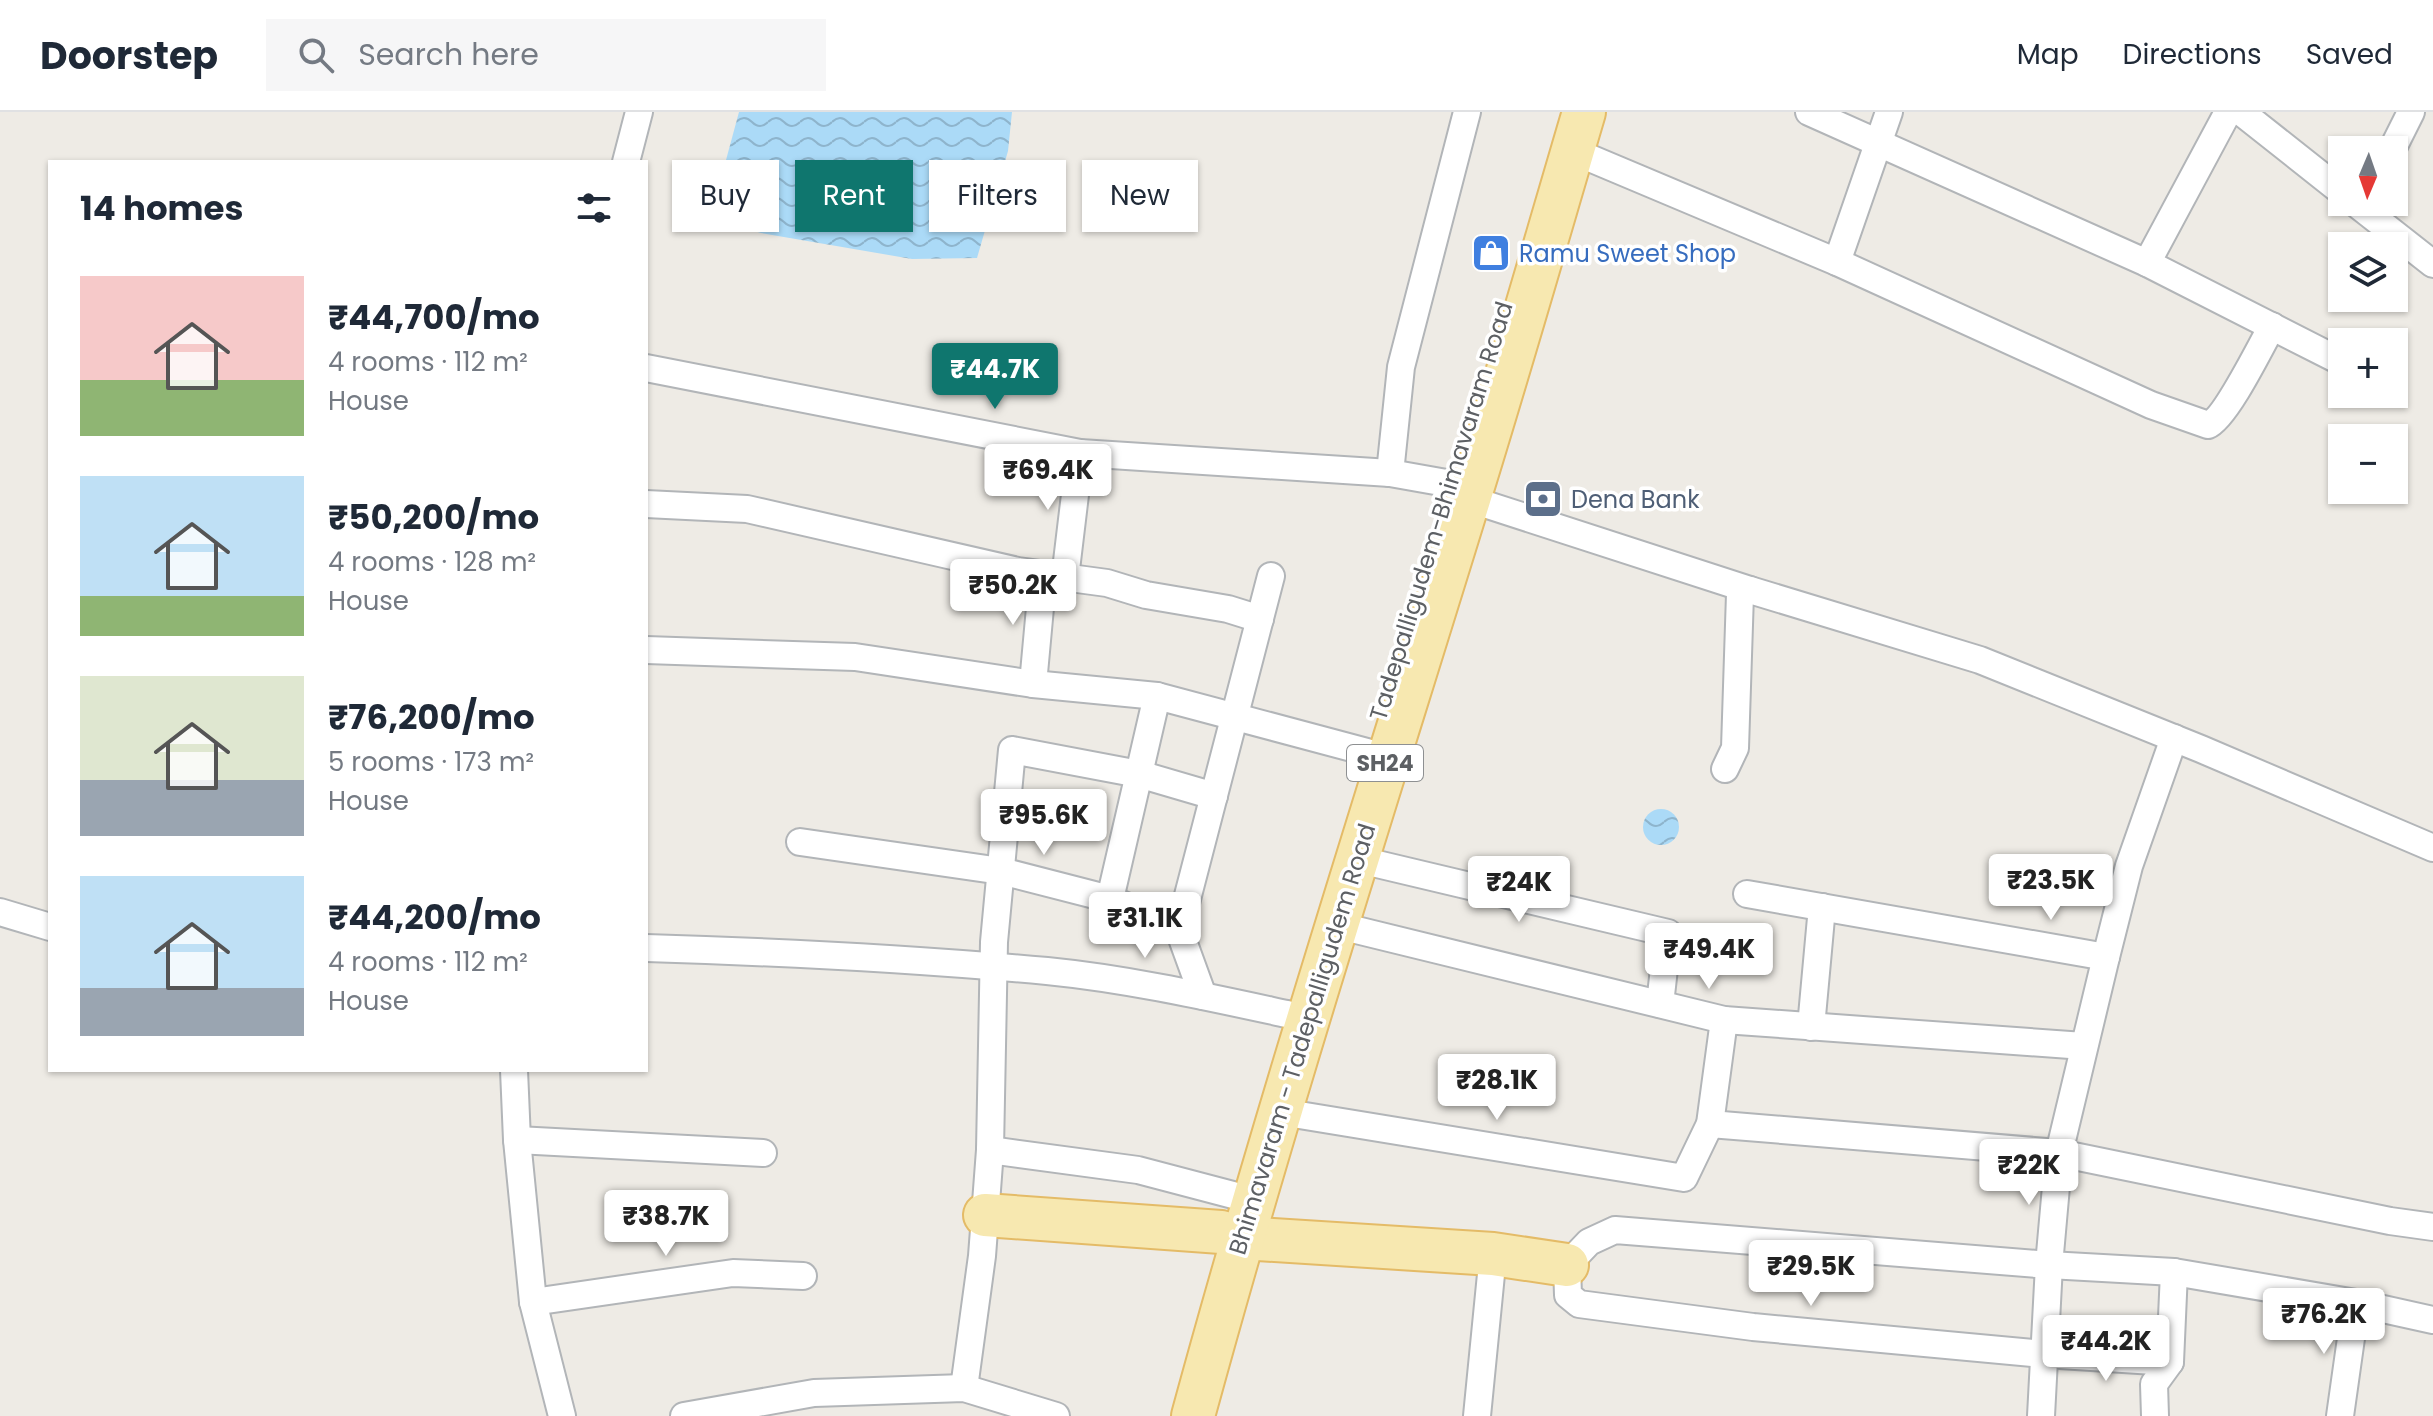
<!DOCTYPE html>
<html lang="en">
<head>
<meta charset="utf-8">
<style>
	:root { --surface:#fff; --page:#f6f6f7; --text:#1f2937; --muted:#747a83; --line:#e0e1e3; --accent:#0f766e }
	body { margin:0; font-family:Poppins,sans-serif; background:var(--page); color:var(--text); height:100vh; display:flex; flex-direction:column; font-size:30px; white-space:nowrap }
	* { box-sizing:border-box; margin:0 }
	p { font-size:26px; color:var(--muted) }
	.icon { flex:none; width:44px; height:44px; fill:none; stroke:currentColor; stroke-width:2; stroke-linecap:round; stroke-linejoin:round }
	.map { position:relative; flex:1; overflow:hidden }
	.drawer { position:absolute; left:48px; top:48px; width:600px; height:912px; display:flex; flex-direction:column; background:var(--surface); border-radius:0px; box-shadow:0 2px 6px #0004 }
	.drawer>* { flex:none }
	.banner { position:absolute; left:672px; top:48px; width:760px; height:72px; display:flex; gap:16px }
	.needle { width:52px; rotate:182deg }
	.tools { position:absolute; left:2328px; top:24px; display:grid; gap:16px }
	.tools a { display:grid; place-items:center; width:80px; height:80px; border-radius:0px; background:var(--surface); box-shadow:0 2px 6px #0004; font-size:40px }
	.price { position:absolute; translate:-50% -68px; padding:0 18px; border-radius:8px; background:#fff; color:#222; font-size:26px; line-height:52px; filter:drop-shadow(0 2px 4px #0008) }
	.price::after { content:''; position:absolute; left:50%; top:48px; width:24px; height:18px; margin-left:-12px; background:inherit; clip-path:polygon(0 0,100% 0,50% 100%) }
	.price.active { background:var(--accent); color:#fff }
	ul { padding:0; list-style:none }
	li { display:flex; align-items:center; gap:24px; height:200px; padding:0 32px }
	li span { display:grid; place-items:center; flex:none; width:224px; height:160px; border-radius:0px; color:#555 }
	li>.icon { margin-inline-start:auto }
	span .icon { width:96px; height:96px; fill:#fffc; stroke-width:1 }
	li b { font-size:34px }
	h2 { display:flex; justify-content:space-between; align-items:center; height:96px; padding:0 32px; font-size:34px }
	.chip { padding:0 28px; border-radius:0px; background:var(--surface); box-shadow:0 2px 6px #0004; font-size:28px; line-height:72px }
	.chip.active { background:var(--accent); color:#fff }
	header { display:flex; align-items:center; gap:48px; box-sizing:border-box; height:112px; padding:0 40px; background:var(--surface); border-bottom:2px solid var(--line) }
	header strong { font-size:38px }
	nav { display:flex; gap:44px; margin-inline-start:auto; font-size:28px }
	.search { width:560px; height:72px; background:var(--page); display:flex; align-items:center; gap:20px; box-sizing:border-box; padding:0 28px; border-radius:0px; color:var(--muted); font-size:30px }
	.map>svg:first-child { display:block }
</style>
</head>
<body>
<header>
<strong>Doorstep</strong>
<div class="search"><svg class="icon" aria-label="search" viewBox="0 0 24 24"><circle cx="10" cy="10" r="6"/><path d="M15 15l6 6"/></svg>Search here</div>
<nav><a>Map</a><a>Directions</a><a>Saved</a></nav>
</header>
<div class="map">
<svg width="2433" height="1304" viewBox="0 0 2433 1304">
	<defs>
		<pattern id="water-waves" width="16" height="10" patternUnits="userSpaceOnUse" patternTransform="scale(2)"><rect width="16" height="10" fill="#abdaf7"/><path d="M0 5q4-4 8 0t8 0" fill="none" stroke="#8eb4cc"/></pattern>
	</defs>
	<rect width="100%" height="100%" fill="#eeebe5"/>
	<g fill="url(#water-waves)">
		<path d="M739,0H1012L1008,39L977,146L912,147L761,121L725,110L716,85Z"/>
		<circle cx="1661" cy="715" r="18"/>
	</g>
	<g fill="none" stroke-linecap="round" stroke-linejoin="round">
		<g stroke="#b2b5b8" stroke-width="30">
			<g id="street">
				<path d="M1809,0L2147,151L2342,250"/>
				<path d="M2241,0L2342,80"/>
				<path d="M2392,38L2411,0"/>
				<path d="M1573,39L1837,150L2151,293L2208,313C2225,307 2261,234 2272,214"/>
				<path d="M626,50L639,0"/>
				<path d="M2354,90L2433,152"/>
				<path d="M1837,150L1889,0"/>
				<path d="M2147,151L2228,0"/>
				<path d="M646,256L1080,341L1390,361L1452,372"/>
				<path d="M1390,361L1401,255L1467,0"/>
				<path d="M1469,387L1750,478"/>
				<path d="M646,392L747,397L1018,459L1107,471L1146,483L1228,497L1260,507"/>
				<path d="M1065,466L1080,341"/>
				<path d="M646,538L855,545L1033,572L1157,584L1367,640"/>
				<path d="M1033,572L1043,463"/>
				<path d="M1725,657L1735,636L1740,482L1750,478L1980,548L2201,637L2433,736"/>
				<path d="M800,730L1001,759L1110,787L1179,818L1203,884"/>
				<path d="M1356,747L1668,821L1660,892"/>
				<path d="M1747,782L2106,845L2059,1041L2049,1153L2041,1304"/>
				<path d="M1110,787L1157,584"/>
				<path d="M0,800L50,815"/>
				<path d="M1336,813L1724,908L2084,934"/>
				<path d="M1179,818L1271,464"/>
				<path d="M646,836C780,840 914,847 1047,859C1128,867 1208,885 1287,902"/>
				<path d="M2106,845L2129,754L2174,626"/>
				<path d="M1811,915L1822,795"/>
				<path d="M514,958L517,1028L533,1190L562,1304"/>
				<path d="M1281,1000L1684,1066L1710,1012L1724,908"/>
				<path d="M1710,1012L2059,1041L2390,1109L2433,1115"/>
				<path d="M517,1028L763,1041"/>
				<path d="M990,1038L1138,1058L1233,1083"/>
				<path d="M533,1190L733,1161L803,1164"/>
				<path d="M2170,1250L2044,1242L1753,1215L1579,1192L1568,1183L1567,1153L1589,1130L1615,1118L2049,1153L2174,1160L2356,1191L2433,1208"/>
				<path d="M964,1276L982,1144L990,1038L994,830L1012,638L1139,662L1214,684"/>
				<path d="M684,1304L814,1281L964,1276L1056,1304"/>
				<path d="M1477,1304L1493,1142"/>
				<path d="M2155,1304L2154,1272L2170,1250L2174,1160"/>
				<path d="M2340,1304L2356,1191"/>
			</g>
		</g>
		<g stroke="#e4bb67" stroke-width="46">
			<g id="primary">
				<path d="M985,1103L1221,1120L1242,1126L1493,1142L1567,1153"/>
				<path d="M1193,1304C1277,996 1375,692 1469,387C1509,258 1546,129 1584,0"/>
			</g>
		</g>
		<use href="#street" stroke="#fff" stroke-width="26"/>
		<use href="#primary" stroke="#f7e8b0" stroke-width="42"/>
	</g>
	<defs>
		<g id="shop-square" transform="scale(2)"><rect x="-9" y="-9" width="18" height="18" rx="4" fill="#3f7fe0" stroke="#fff"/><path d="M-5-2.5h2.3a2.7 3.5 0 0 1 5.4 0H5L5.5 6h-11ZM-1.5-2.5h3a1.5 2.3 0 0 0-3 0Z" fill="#fff"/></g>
		<g id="bank-square" transform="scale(2)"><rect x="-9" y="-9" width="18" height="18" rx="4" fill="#5c6f8a" stroke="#fff"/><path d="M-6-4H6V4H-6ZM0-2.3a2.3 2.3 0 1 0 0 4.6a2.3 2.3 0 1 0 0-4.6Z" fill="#fff"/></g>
	</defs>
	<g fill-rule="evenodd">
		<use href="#shop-square" x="1491" y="141"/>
		<use href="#bank-square" x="1543" y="387"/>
	</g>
	<g text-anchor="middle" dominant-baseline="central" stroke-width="7" stroke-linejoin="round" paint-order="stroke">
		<rect fill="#fff" stroke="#8e9092" stroke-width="2" x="1347" y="633" width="76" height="36" rx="6"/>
		<g font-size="22" font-weight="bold" fill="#5d6064">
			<text x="1385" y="651">SH24</text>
		</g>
		<g font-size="24" fill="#366cbe" stroke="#fff" text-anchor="start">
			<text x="1519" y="141">Ramu Sweet Shop</text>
		</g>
		<g font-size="24" fill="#4e5e75" stroke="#fff" text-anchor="start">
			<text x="1571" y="387">Dena Bank</text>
		</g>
		<g font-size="24" fill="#5d6064" stroke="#fff">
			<text transform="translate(1441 399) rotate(-73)">Tadepalligudem-Bhimavaram Road</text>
			<text transform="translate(1302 927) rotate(-73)">Bhimavaram - Tadepalligudem Road</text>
		</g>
	</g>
</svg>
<div class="tools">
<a><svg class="needle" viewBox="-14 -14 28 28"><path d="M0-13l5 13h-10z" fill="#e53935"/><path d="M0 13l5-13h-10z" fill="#747a83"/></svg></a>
<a><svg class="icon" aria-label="layers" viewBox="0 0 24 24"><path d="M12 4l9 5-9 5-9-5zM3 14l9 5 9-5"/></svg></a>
<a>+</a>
<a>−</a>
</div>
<b class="price active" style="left:995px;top:299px">₹44.7K</b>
<b class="price" style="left:1048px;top:400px">₹69.4K</b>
<b class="price" style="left:1013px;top:515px">₹50.2K</b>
<b class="price" style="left:1044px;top:745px">₹95.6K</b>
<b class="price" style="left:2051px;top:810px">₹23.5K</b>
<b class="price" style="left:1519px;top:812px">₹24K</b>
<b class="price" style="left:1145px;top:848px">₹31.1K</b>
<b class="price" style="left:1709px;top:879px">₹49.4K</b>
<b class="price" style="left:1497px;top:1010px">₹28.1K</b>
<b class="price" style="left:2029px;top:1095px">₹22K</b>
<b class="price" style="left:666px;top:1146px">₹38.7K</b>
<b class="price" style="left:1811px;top:1196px">₹29.5K</b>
<b class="price" style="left:2324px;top:1244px">₹76.2K</b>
<b class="price" style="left:2106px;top:1271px">₹44.2K</b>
<div class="banner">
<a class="chip">Buy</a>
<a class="chip active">Rent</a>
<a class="chip">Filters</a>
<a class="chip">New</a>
</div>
<section class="drawer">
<h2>14 homes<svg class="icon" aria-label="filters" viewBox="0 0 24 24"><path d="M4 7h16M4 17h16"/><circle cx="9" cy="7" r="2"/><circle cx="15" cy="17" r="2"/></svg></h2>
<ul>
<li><span style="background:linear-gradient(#f6c9c9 65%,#8fb573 0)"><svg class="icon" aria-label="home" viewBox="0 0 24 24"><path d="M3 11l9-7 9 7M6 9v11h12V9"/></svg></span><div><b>₹44,700/mo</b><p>4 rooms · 112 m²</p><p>House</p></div></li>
<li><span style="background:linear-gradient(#bfe0f5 75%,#8fb573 0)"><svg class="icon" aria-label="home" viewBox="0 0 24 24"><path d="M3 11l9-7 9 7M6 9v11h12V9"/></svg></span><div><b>₹50,200/mo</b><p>4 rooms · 128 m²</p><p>House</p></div></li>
<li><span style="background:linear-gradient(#dfe7d0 65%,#9aa5b1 0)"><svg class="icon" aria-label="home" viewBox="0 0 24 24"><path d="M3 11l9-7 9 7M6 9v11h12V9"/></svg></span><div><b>₹76,200/mo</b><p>5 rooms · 173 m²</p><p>House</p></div></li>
<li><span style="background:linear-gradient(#bfe0f5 70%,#9aa5b1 0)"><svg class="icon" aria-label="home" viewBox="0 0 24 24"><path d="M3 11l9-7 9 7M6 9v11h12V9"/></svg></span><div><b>₹44,200/mo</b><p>4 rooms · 112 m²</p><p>House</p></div></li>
</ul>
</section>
</div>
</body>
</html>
